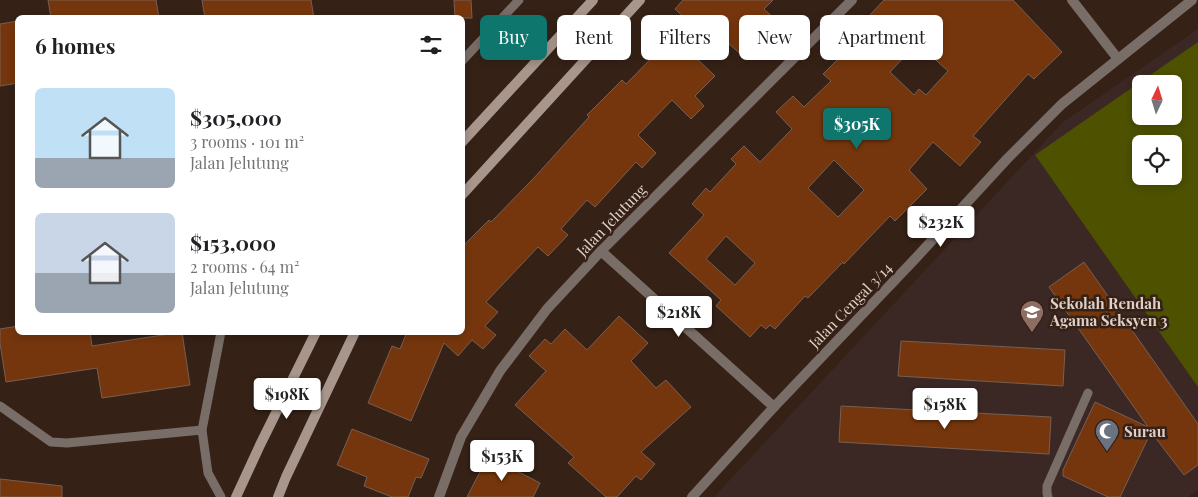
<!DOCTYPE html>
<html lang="en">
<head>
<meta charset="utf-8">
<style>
	:root { --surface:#fff; --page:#f2f2f2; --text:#202124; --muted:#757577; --accent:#0f766e }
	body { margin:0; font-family:"Playfair Display",serif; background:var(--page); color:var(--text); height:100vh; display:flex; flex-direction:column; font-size:19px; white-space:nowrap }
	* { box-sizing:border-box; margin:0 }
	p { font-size:16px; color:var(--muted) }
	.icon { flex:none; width:28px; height:28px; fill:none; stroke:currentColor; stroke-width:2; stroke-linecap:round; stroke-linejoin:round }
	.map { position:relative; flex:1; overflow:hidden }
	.details { position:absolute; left:15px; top:15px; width:450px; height:320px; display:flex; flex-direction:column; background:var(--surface); border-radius:8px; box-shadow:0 2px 8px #0003 }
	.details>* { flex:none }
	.guide { position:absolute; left:480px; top:15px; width:475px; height:45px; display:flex; gap:10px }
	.needle { width:32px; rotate:4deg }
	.fabs { position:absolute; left:1132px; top:75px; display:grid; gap:10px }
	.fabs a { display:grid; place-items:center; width:50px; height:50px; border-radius:8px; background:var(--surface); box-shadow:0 2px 8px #0003; font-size:25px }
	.price { position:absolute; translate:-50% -42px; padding:0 11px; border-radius:5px; background:#fff; color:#222; font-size:16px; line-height:32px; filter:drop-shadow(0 1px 2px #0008) }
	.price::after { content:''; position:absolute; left:50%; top:30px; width:15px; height:11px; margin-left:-8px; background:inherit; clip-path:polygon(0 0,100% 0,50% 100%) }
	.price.selected { background:var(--accent); color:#fff }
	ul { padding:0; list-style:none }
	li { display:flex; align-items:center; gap:15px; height:125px; padding:0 20px }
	li span { display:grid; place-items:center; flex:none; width:140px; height:100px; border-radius:8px; color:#555 }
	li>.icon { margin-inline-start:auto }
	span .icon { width:60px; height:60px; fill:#fffc; stroke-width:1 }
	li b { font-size:21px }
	h2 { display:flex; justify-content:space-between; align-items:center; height:60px; padding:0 20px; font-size:21px }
	.pill { padding:0 18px; border-radius:8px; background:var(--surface); box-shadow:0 2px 8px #0003; font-size:18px; line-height:45px }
	.pill.selected { background:var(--accent); color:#fff }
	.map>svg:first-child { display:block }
</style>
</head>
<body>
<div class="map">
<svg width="1198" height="497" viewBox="0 0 1198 497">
	<rect width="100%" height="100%" fill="#352116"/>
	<path fill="#3b2824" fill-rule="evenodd" d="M1198,29V489L1188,497H714L1063,122ZM1141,84H1174V116H1141ZM1141,144H1174V176H1141Z"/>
	<path fill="#4d5100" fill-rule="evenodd" d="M1198,42V387L1035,155ZM1141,84H1174V116H1141ZM1141,144H1174V176H1141Z"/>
	<g fill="#76360d" stroke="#775f53" fill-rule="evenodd">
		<path d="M48,0H156L159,18H51Z"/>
		<path d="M202,0H311L314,18H205Z"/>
		<path d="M454,0H471L472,18H455Z"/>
		<path d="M683,0H773L764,9L786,29L765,53L754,43L743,56L715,32L694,56L715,76L695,96L704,106L691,119L672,100L638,135L656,153L642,168L636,162L595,207L587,200L561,229L568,235L548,256L538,247L486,302L498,312L485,326L496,335L483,349L472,340L458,356L444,343L411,421L368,403L392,346L400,349L407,332H462V247L489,220L491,222L533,179L589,117L587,115L622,80L626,84L688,21L675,9Z"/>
		<path d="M884,0H1013L1062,52L1034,79L1028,74L973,136L981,142L960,166L933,142L909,170L927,189L895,221L890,216L844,264L843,262L808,298L805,296L775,329L770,325L766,329L761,325L750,337L716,306L721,300L669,253L704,215L692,204L706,188L710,192L736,164L731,159L744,146L760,162L792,129L776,112L793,96L804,107L831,81L823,74L841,56L834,49L851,32L852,34ZM917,43L948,71L926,95L919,89L914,95L890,72ZM834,160L864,190L838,217L808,188ZM726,236L755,263L735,285L706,259Z"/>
		<path d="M18,21V83L0,86V24Z"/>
		<path d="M1084,262L1198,424V465L1184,475L1151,432L1120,497H1108L1063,476V470L1095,402L1148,427L1049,287Z"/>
		<path d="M619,316L648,343L631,361L656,388L666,380L691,407L641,452L655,464L641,480L636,476L617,497H606L568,463L574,457L515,405L546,371L529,356L545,339L551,344L565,329L587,350Z"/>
		<path d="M18,326V332H90L92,346L182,332L190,385L102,398L97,368L6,382L0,343V329Z"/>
		<path d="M901,341L1065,350L1063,386L898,376Z"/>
		<path d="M841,406L1051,417L1049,454L839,442Z"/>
		<path d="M352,429L429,459L421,478L416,477L408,497H392L364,486L367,477L337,465Z"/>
		<path d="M488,456L540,483L533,497H467Z"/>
		<path d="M0,479L62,486V497H0Z"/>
	</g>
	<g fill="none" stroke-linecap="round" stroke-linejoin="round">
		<g stroke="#796d68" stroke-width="9">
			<path d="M462,61L519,0"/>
			<path d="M0,406L51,442L67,443L202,430L208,473L221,497"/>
			<path d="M202,430L221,332"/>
			<path d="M1048,497L1047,493V486L1088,393"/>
		</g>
		<g stroke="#796d68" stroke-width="10">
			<path d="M1072,0L1118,59"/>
			<path d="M601,251L774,407"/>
			<path d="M439,497L461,437L500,371L547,309L601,251L852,0"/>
			<path d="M692,497L774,407L914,260L1007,159L1062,104L1192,0"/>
		</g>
		<g stroke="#a8968d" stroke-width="10">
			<path d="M462,142L593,0"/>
			<path d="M462,195L640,0"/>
			<path d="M236,497L260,445L316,332"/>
			<path d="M278,497L286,477L355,332"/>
		</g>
	</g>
	<defs>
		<g id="school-pin" transform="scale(1.25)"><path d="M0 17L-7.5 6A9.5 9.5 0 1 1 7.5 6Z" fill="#8d6e63" stroke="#352116"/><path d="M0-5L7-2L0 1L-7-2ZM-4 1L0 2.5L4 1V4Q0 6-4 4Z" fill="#fff"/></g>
		<g id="mosque-pin" transform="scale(1.25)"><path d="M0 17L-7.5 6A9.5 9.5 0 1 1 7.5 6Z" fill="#6b7280" stroke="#352116"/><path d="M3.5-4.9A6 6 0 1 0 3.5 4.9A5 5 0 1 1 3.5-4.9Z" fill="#fff"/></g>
	</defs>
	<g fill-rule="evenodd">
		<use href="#school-pin" x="1032" y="312"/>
		<use href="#mosque-pin" x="1107" y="431"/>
	</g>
	<g text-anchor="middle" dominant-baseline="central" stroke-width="5" stroke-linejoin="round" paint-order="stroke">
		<g font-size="15" fill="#dfd1ca" stroke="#352116">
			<text transform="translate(611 220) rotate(-46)">Jalan Jelutung</text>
			<text transform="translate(850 305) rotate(-46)">Jalan Cengal 3/14</text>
		</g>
		<g font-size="15" font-weight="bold" fill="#dfd1ca" stroke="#352116" text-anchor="start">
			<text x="1050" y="303">Sekolah Rendah<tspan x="1050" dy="17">Agama Seksyen 3</tspan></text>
			<text x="1124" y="431">Surau</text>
		</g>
	</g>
</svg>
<div class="fabs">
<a><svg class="needle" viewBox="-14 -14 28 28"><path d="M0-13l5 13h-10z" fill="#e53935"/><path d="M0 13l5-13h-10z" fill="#757577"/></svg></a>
<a><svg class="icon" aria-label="locate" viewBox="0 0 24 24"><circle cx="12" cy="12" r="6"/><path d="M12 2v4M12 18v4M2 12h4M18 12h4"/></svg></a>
</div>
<b class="price selected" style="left:857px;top:150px">$305K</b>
<b class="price" style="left:941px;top:248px">$232K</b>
<b class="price" style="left:679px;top:338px">$218K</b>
<b class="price" style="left:287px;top:420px">$198K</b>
<b class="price" style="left:945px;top:430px">$158K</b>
<b class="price" style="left:502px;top:482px">$153K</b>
<div class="guide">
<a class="pill selected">Buy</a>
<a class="pill">Rent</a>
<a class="pill">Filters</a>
<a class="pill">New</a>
<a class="pill">Apartment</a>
</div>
<section class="details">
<h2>6 homes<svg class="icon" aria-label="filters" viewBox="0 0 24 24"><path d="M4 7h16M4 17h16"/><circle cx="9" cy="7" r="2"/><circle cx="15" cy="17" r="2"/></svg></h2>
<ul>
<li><span style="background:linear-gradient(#bfe0f5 70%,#9aa5b1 0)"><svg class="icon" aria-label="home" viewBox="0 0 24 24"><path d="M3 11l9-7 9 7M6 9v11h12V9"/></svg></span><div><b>$305,000</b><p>3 rooms · 101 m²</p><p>Jalan Jelutung</p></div></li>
<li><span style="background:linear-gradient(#c9d6e8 60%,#9aa5b1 0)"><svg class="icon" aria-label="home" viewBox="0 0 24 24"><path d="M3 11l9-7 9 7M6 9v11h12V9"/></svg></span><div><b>$153,000</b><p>2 rooms · 64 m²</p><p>Jalan Jelutung</p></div></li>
</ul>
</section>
</div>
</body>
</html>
